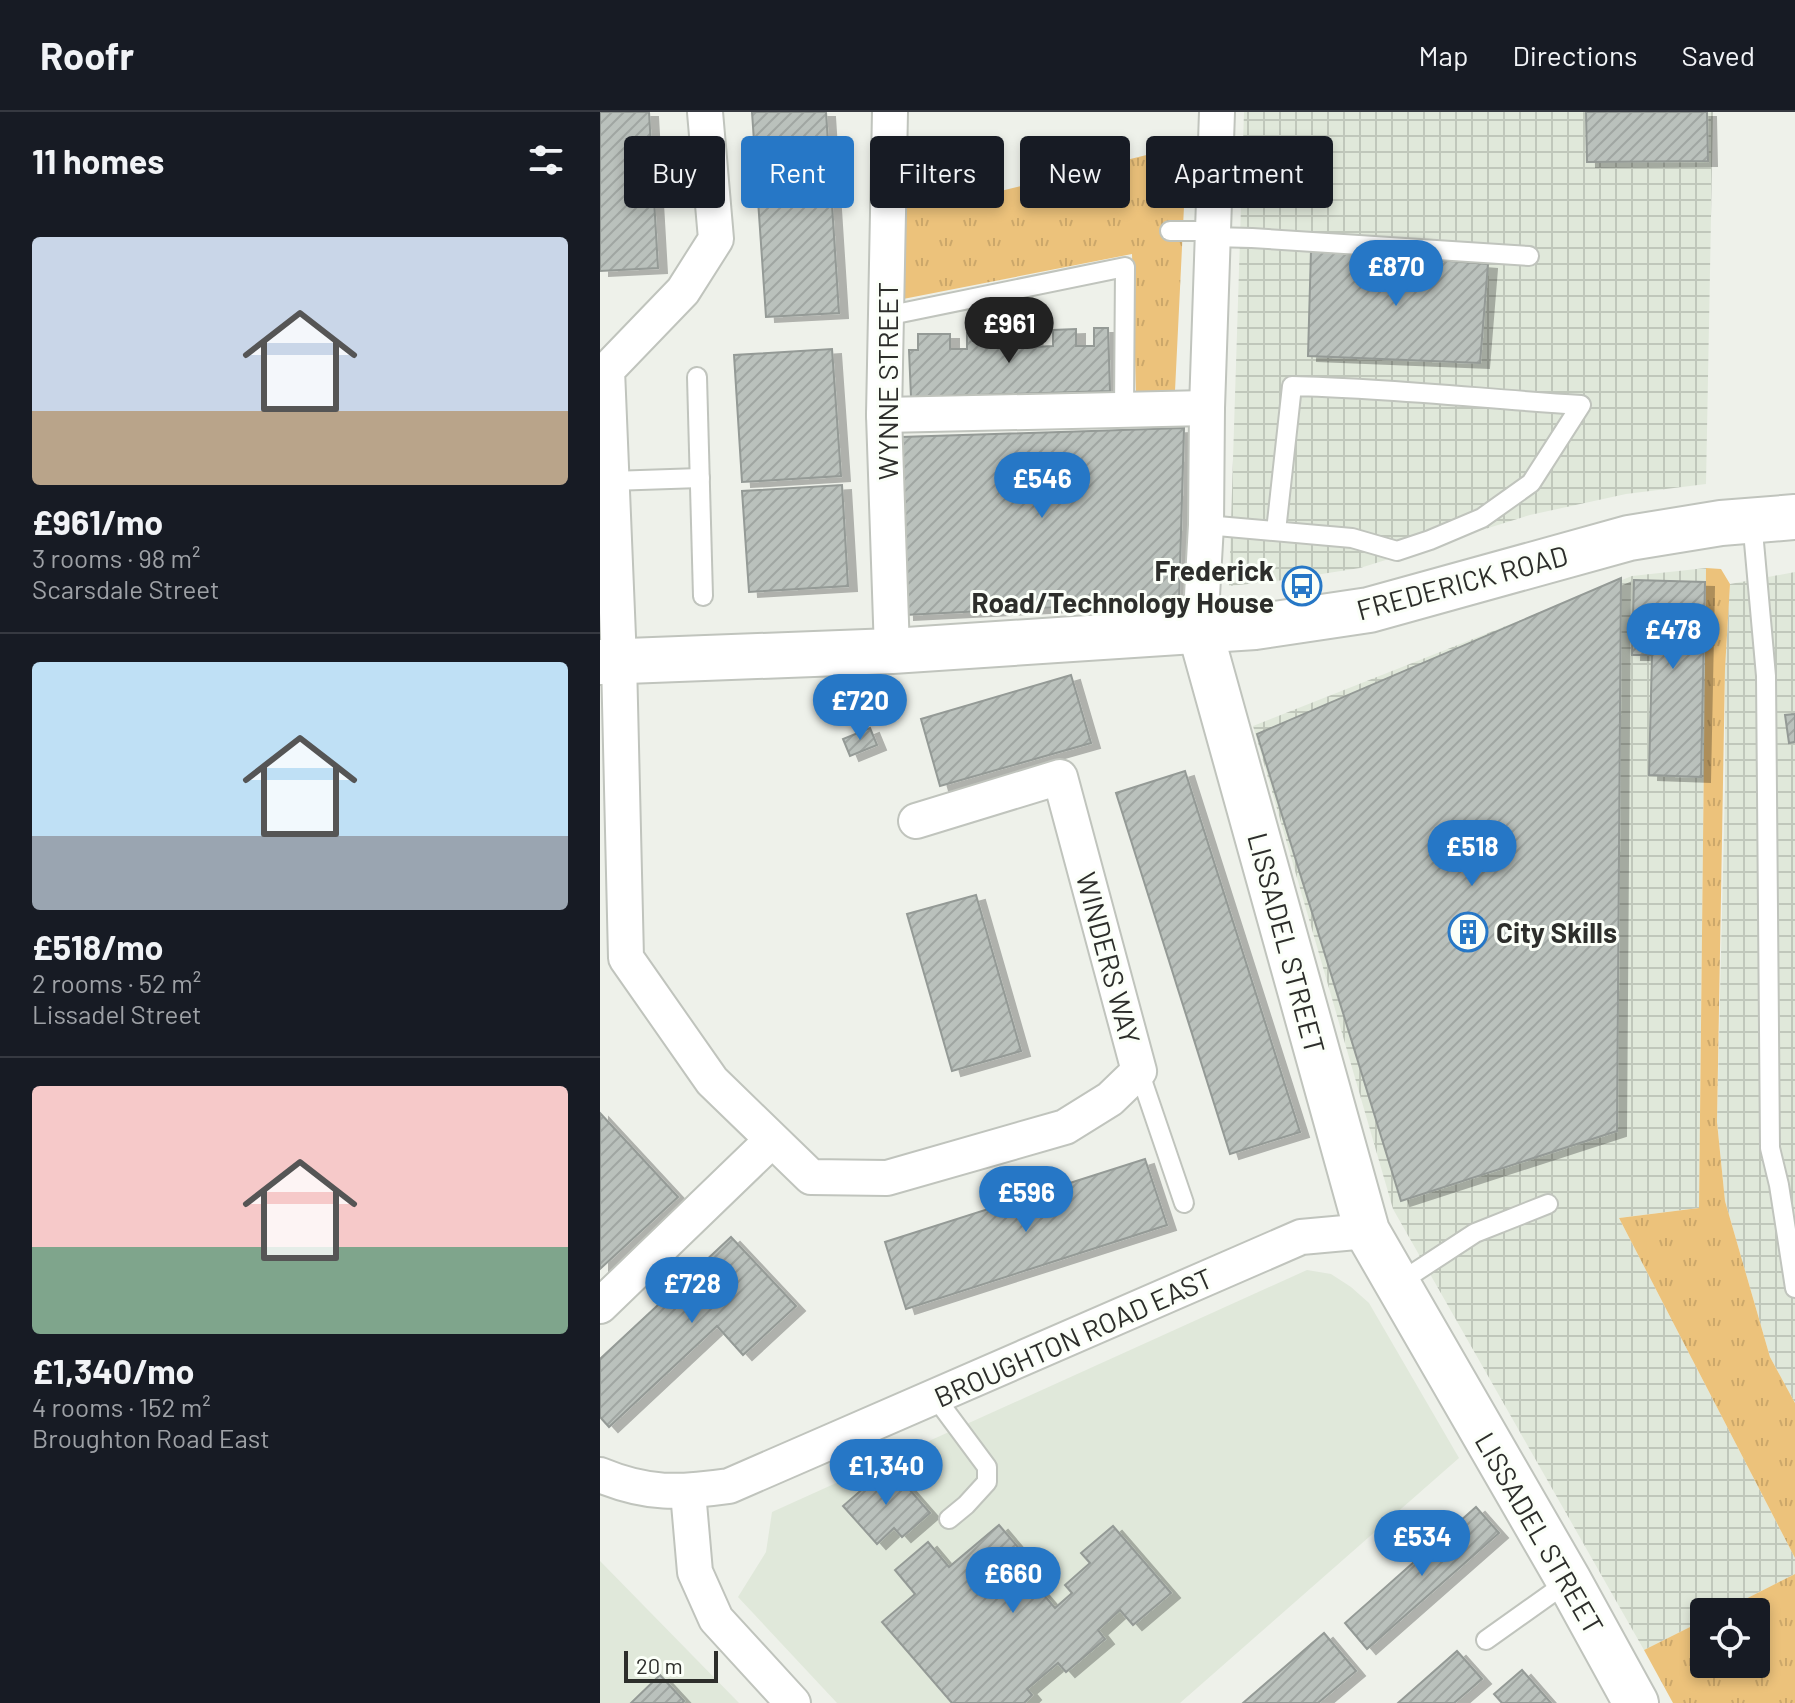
<!DOCTYPE html>
<html lang="en">
<head>
<meta charset="utf-8">
<style>
	:root { --surface:#171b24; --page:#20242c; --text:#f1f3f6; --muted:#9ea1a6; --line:#363941; --accent:#2677c6 }
	body { margin:0; font-family:Barlow,sans-serif; background:var(--page); color:var(--text); height:100vh; display:flex; flex-direction:column; font-size:30px; white-space:nowrap }
	* { box-sizing:border-box; margin:0 }
	p { font-size:26px; color:var(--muted) }
	.icon { flex:none; width:44px; height:44px; fill:none; stroke:currentColor; stroke-width:2; stroke-linecap:round; stroke-linejoin:round }
	.map { position:relative; flex:1; overflow:hidden }
	.details { display:flex; flex-direction:column; background:var(--surface); width:600px }
	.details>* { flex:none }
	.top-card { position:absolute; left:24px; top:24px; width:760px; height:72px; display:flex; gap:16px }
	.buttons { position:absolute; left:1090px; top:1486px; display:grid; gap:16px }
	.buttons a { display:grid; place-items:center; width:80px; height:80px; border-radius:8px; background:var(--surface); box-shadow:0 4px 12px #0003; font-size:40px }
	.scale { position:absolute; left:24px; bottom:20px; width:94px; box-sizing:border-box; padding-left:8px; border:4px solid #2d2e2b; border-top:0; font-size:22px; line-height:28px; white-space:nowrap; color:#2d2e2b; -webkit-text-stroke:6px #fbfff8; paint-order:stroke }
	.price { position:absolute; translate:-50% -68px; padding:0 18px; border-radius:28px; background:var(--accent); color:#fff; font-size:26px; line-height:52px; filter:drop-shadow(0 2px 4px #0008) }
	.price::after { content:''; position:absolute; left:50%; top:48px; width:24px; height:18px; margin-left:-12px; background:inherit; clip-path:polygon(0 0,100% 0,50% 100%) }
	.price.on { background:#222; color:#fff }
	ul { padding:0; list-style:none }
	li { display:grid; align-content:center; gap:16px; height:424px; padding:0 32px }
	li+li { border-top:2px solid var(--line) }
	li span { display:grid; place-items:center; height:248px; border-radius:8px; color:#555 }
	li>.icon { margin-inline-start:auto }
	span .icon { width:144px; height:144px; fill:#fffc; stroke-width:1 }
	li b { font-size:34px }
	h2 { display:flex; justify-content:space-between; align-items:center; height:96px; padding:0 32px; font-size:34px }
	.pill { padding:0 28px; border-radius:8px; background:var(--surface); box-shadow:0 4px 12px #0003; font-size:28px; line-height:72px }
	.pill.on { background:var(--accent); color:#fff }
	header { display:flex; align-items:center; gap:48px; box-sizing:border-box; height:112px; padding:0 40px; background:var(--surface); border-bottom:2px solid var(--line) }
	header strong { font-size:38px }
	nav { display:flex; gap:44px; margin-inline-start:auto; font-size:28px }
	main { display:flex; flex:1; min-height:0 }
	.map>svg:first-child { display:block }
</style>
</head>
<body>
<header>
<strong>Roofr</strong>
<nav><a>Map</a><a>Directions</a><a>Saved</a></nav>
</header>
<main>
<section class="details">
<h2>11 homes<svg class="icon" aria-label="filters" viewBox="0 0 24 24"><path d="M4 7h16M4 17h16"/><circle cx="9" cy="7" r="2"/><circle cx="15" cy="17" r="2"/></svg></h2>
<ul>
<li><span style="background:linear-gradient(#c9d6e8 70%,#b9a48a 0)"><svg class="icon" aria-label="home" viewBox="0 0 24 24"><path d="M3 11l9-7 9 7M6 9v11h12V9"/></svg></span><div><b>£961/mo</b><p>3 rooms · 98 m²</p><p>Scarsdale Street</p></div></li>
<li><span style="background:linear-gradient(#bfe0f5 70%,#9aa5b1 0)"><svg class="icon" aria-label="home" viewBox="0 0 24 24"><path d="M3 11l9-7 9 7M6 9v11h12V9"/></svg></span><div><b>£518/mo</b><p>2 rooms · 52 m²</p><p>Lissadel Street</p></div></li>
<li><span style="background:linear-gradient(#f6c9c9 65%,#7fa58c 0)"><svg class="icon" aria-label="home" viewBox="0 0 24 24"><path d="M3 11l9-7 9 7M6 9v11h12V9"/></svg></span><div><b>£1,340/mo</b><p>4 rooms · 152 m²</p><p>Broughton Road East</p></div></li>
</ul>
</section>
<div class="map">
<svg width="1195" height="1591" viewBox="0 0 1195 1591">
	<defs>
		<pattern id="industrial-grid" width="8" height="8" patternUnits="userSpaceOnUse" patternTransform="scale(2)"><rect width="8" height="8" fill="#e0e8da"/><path d="M0 4h8M4 0v8" fill="none" stroke="#c0c7bb"/></pattern>
		<pattern id="grass-tufts" width="24" height="20" patternUnits="userSpaceOnUse" patternTransform="scale(2)"><rect width="24" height="20" fill="#ecc27b"/><path d="M3 7l-1-3M5 7V3M7 7l1-3M15 17l-1-3M17 17v-4M19 17l1-3" fill="none" stroke="#cba76a"/></pattern>
		<pattern id="building-hatch" width="6" height="6" patternUnits="userSpaceOnUse" patternTransform="scale(2)"><rect width="6" height="6" fill="#bac1bc"/><path d="M-1 1l2-2M0 6l6-6M5 7l2-2" fill="none" stroke="#a0a6a2"/></pattern>
		<filter id="shadow"><feDropShadow dx="9" dy="5" stdDeviation="0" flood-color="#0004"/></filter>
	</defs>
	<rect width="100%" height="100%" fill="#eef1ea"/>
	<g fill="#e0e8da">
		<path d="M707,1158L731,1162L751,1175L769,1191L859,1346L580,1591H237L138,1485L166,1440L172,1400Z"/>
		<path d="M0,1449L139,1591H0Z"/>
	</g>
	<g fill="url(#industrial-grid)">
		<path d="M644,0H1113L1106,372L1026,382L930,403L760,456L677,469L629,474Z"/>
		<path d="M1106,456L1099,1096L1019,1106L1195,1446V1462L1120,1500H1104V1508L1044,1538L793,1097L653,614L1032,464Z"/>
		<path d="M1195,460V1291L1170,1245L1125,1089L1117,1010L1125,675V557L1130,472Z"/>
	</g>
	<g fill="url(#grass-tufts)">
		<path d="M587,33L575,279L536,281L532,142L298,188L300,90L376,85Z"/>
		<path d="M1106,456L1121,457L1130,472L1125,557L1117,1010L1125,1089L1170,1245L1195,1291V1446L1019,1106L1099,1096Z"/>
		<path d="M1195,1462V1591H1073L1044,1538L1104,1508V1552H1156V1500H1120Z"/>
	</g>
	<g fill="url(#building-hatch)" stroke="#949a96" stroke-width="2" filter="url(#shadow)">
		<path d="M0,0H49L58,156L0,159Z"/>
		<path d="M152,0H226L239,201L166,205Z"/>
		<path d="M986,0H1107L1108,49L987,50Z"/>
		<path d="M711,138L888,152L880,251L708,244Z"/>
		<path d="M494,216H508L510,279L311,285L309,238H318V222H350V237H367V221L391,220V236H406L405,219L433,218L434,235L453,234V218L476,217V234H494Z"/>
		<path d="M232,237L241,364L142,370L134,243Z"/>
		<path d="M584,316L579,489L305,503L301,325Z"/>
		<path d="M242,373L248,474L149,480L142,379Z"/>
		<path d="M1021,466L1017,1019L801,1089L657,622Z"/>
		<path d="M1034,468L1105,470L1101,665L1049,663L1052,543H1032Z"/>
		<path d="M471,563L491,631L340,674L321,607Z"/>
		<path d="M1195,602V630L1189,631L1185,603Z"/>
		<path d="M270,616L277,633L250,644L243,627Z"/>
		<path d="M585,659L700,1020L630,1042L516,681Z"/>
		<path d="M376,783L421,939L352,959L307,802Z"/>
		<path d="M0,1001L78,1085L0,1157Z"/>
		<path d="M545,1047L567,1113L306,1197L285,1130Z"/>
		<path d="M131,1125L196,1194L143,1243L117,1214L9,1315L0,1305V1247Z"/>
		<path d="M289,1354L330,1401L302,1425L294,1416L277,1432L243,1394Z"/>
		<path d="M876,1395L899,1421L767,1537L745,1511Z"/>
		<path d="M399,1413L422,1440L413,1447L455,1496L472,1481L465,1473L490,1451L481,1441L513,1414L571,1481L533,1513L520,1498L498,1518L505,1527L466,1560L458,1551L427,1577L432,1583L424,1591H352L282,1510L315,1482L295,1458L328,1430L349,1455Z"/>
		<path d="M724,1521L756,1559L718,1591H643Z"/>
		<path d="M857,1539L882,1567L854,1591H798Z"/>
		<path d="M922,1558L951,1591H902L894,1582Z"/>
		<path d="M60,1563L84,1589L82,1591H31Z"/>
	</g>
	<g fill="none" stroke-linecap="round" stroke-linejoin="round">
		<g stroke="#c0c4bd" stroke-width="22">
			<g id="service">
				<path d="M570,119H613"/>
				<path d="M612,125L652,126L929,144"/>
				<path d="M286,204L525,155L524,298"/>
				<path d="M97,265L103,484"/>
				<path d="M11,369L100,366"/>
				<path d="M1152,408L1166,564L1170,1036L1179,1073L1195,1176"/>
				<path d="M606,413L752,426L797,439L830,428L882,406L931,371L981,293C885,287 789,276 692,274L676,419"/>
				<path d="M539,959L584,1091"/>
				<path d="M797,1172L875,1121L948,1092"/>
				<path d="M335,1285L387,1355V1370L366,1393L349,1407"/>
				<path d="M886,1528L969,1469"/>
			</g>
		</g>
		<g stroke="#c0c4bd" stroke-width="38">
			<g id="minor">
				<path d="M105,0L116,127L83,179L7,258L19,549L26,846L112,969L211,1065L287,1066L465,1015L510,987L539,959L460,665L316,709"/>
				<path d="M290,0L284,303L292,539"/>
				<path d="M284,303L607,296"/>
				<path d="M600,519L606,413L607,296L617,0"/>
				<path d="M0,1194L172,1028"/>
				<path d="M0,1363C48,1383 79,1381 129,1374L701,1125L767,1119"/>
				<path d="M88,1380L95,1460L116,1507L193,1591"/>
			</g>
		</g>
		<g stroke="#c0c4bd" stroke-width="48">
			<path id="tertiary" d="M600,519L767,1119L969,1469L1036,1591"/>
		</g>
		<g stroke="#c0c4bd" stroke-width="48">
			<path id="secondary" d="M0,550L292,539L655,515L769,498L1029,426L1121,411L1195,405"/>
		</g>
		<use href="#service" stroke="#fff" stroke-width="18"/>
		<use href="#minor" stroke="#fff" stroke-width="34"/>
		<use href="#tertiary" stroke="#fff" stroke-width="44"/>
		<use href="#secondary" stroke="#fff" stroke-width="44"/>
	</g>
	<defs>
		<g id="bus-ring" transform="scale(2)"><circle r="9.5" fill="#fbfff8" stroke="#2677c6" stroke-width="1.5"/><path d="M-5-6H5V4H4V6H2V4H-2V6H-4V4H-5ZM-3.5-4V0h7V-4ZM-3.5 1.2v1.5H-2V1.2ZM2 1.2v1.5H3.5V1.2Z" fill="#2677c6"/></g>
		<g id="building-ring" transform="scale(2)"><circle r="9.5" fill="#fbfff8" stroke="#2677c6" stroke-width="1.5"/><path d="M-4-6H4V6H1V3H-1V6H-4ZM-2.5-4.3h1.7v1.8h-1.7ZM.8-4.3h1.7v1.8H.8ZM-2.5-1h1.7V.8h-1.7ZM.8-1h1.7V.8H.8Z" fill="#2677c6"/></g>
	</defs>
	<g fill-rule="evenodd">
		<use href="#bus-ring" x="702" y="474"/>
		<use href="#building-ring" x="868" y="820"/>
	</g>
	<g text-anchor="middle" dominant-baseline="central" stroke-width="6" stroke-linejoin="round" paint-order="stroke">
		<g font-size="28" fill="#2d2e2b" stroke="#fbfff8">
			<text transform="translate(287 269) rotate(-90)">WYNNE STREET</text>
			<text transform="translate(862 470) rotate(-15)">FREDERICK ROAD</text>
			<text transform="translate(687 831) rotate(75)">LISSADEL STREET</text>
			<text transform="translate(509 846) rotate(75)">WINDERS WAY</text>
			<text transform="translate(473 1225) rotate(-24)">BROUGHTON ROAD EAST</text>
			<text transform="translate(940 1421) rotate(60)">LISSADEL STREET</text>
		</g>
		<g font-size="28" font-weight="bold" fill="#2d2e2b" stroke="#fbfff8" text-anchor="end">
			<text x="674" y="458">Frederick<tspan x="674" dy="32">Road/Technology House</tspan></text>
			<text x="896" y="820" text-anchor="start">City Skills</text>
		</g>
	</g>
</svg>
<div class="buttons">
<a><svg class="icon" aria-label="locate" viewBox="0 0 24 24"><circle cx="12" cy="12" r="6"/><path d="M12 2v4M12 18v4M2 12h4M18 12h4"/></svg></a>
</div>
<div class="scale">20 m</div>
<b class="price" style="left:796px;top:196px">£870</b>
<b class="price on" style="left:409px;top:253px">£961</b>
<b class="price" style="left:442px;top:408px">£546</b>
<b class="price" style="left:1073px;top:559px">£478</b>
<b class="price" style="left:260px;top:630px">£720</b>
<b class="price" style="left:872px;top:776px">£518</b>
<b class="price" style="left:426px;top:1122px">£596</b>
<b class="price" style="left:92px;top:1213px">£728</b>
<b class="price" style="left:286px;top:1395px">£1,340</b>
<b class="price" style="left:822px;top:1466px">£534</b>
<b class="price" style="left:413px;top:1503px">£660</b>
<div class="top-card">
<a class="pill">Buy</a>
<a class="pill on">Rent</a>
<a class="pill">Filters</a>
<a class="pill">New</a>
<a class="pill">Apartment</a>
</div>
</div>
</main>
</body>
</html>
